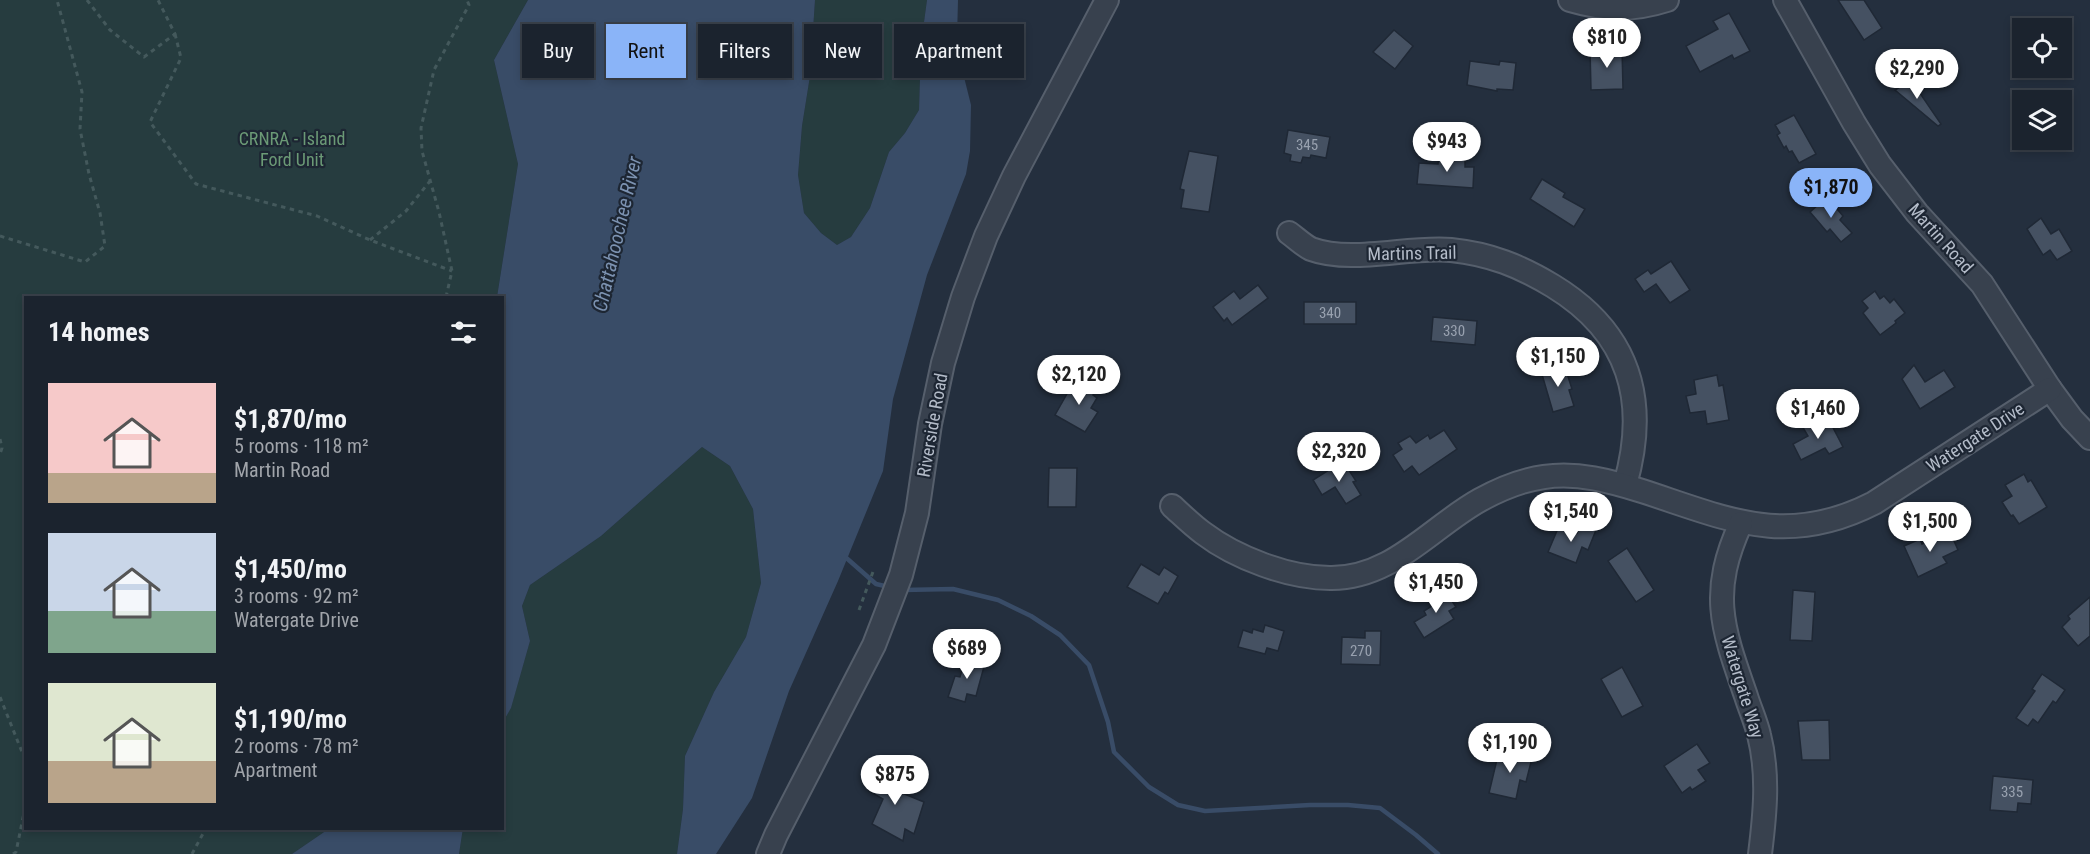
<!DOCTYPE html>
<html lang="en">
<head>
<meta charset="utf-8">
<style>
	:root { --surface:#1b232e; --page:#282f3a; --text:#f1f3f6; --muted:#a0a4aa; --line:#39404a; --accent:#8ab4f8 }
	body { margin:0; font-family:"Roboto Condensed",sans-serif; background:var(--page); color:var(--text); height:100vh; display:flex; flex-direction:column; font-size:22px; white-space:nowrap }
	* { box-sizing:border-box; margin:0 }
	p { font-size:20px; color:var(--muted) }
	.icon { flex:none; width:33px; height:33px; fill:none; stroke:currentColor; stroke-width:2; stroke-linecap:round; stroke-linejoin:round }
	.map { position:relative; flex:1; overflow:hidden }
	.side { position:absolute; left:24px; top:296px; width:480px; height:534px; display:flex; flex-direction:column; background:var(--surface); border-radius:0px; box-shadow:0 3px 9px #0003,0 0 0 2px var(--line) }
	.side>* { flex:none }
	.guide { position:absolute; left:522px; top:24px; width:570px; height:54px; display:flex; gap:12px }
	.controls { position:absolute; left:2012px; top:18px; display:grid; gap:12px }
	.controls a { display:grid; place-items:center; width:60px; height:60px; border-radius:0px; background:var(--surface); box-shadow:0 3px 9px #0003,0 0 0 2px var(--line); font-size:30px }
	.price { position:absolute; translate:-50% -51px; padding:0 14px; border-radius:21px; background:#fff; color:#222; font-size:20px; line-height:39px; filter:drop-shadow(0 2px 3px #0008) }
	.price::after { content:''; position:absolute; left:50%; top:36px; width:18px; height:14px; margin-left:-9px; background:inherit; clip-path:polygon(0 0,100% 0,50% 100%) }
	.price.active { background:var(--accent); color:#111 }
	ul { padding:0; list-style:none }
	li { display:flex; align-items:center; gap:18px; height:150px; padding:0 24px }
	li span { display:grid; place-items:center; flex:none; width:168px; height:120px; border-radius:0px; color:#555 }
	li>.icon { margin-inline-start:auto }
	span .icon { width:72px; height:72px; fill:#fffc; stroke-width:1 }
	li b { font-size:26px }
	h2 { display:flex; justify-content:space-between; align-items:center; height:72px; padding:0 24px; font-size:26px }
	.pill { padding:0 21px; border-radius:0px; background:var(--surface); box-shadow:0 3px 9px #0003,0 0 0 2px var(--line); font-size:21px; line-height:54px }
	.pill.active { background:var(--accent); color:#111 }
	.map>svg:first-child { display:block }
</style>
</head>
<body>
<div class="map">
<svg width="2090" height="854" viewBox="0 0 2090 854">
	<rect width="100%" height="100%" fill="#242f3e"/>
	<g fill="#263c3f">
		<path d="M0,0H528L494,60L518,164L497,297H26V828H330L292,854H0Z"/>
		<path d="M815,0H927L921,44L919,110L905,133L889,152L870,208L851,237L837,245L821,233L804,213L798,175L802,126L810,76Z"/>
		<path d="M702,447L730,466L753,509L761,583L746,637L714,692L685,756L683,809L677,854H459L463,828H502L503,722L511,707L530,641L522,606L530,585L601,536Z"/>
	</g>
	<g fill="#394c67">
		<path d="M528,0H815L810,76L802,126L798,175L804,213L821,233L837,245L851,237L870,208L889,152L905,133L919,110L921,44L927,0H958L957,38L960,61L971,105L970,151L966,174L927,275L893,399L883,471L838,581L789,691L752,798L716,854H677L683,809L685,756L714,692L746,637L761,583L753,509L730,466L702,447L601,536L530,585L522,606L530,641L511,708L503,722L502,297H497L518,164L494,60Z"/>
		<path d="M330,828H463L459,854H292Z"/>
	</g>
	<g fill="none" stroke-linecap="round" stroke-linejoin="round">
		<g stroke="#394c67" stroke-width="4.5">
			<path d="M843,555L876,584L889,587"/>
			<path d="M903,590L953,589L998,600L1031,616L1060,635L1089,665L1108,722L1114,752L1149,787L1178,805L1205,811L1310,805H1348L1380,808L1416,835L1438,854"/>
		</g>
	</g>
	<g fill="#455162" stroke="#1f2835" stroke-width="1.5">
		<path d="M1838,0H1864L1882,28L1864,40Z"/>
		<path d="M1729,13L1750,51L1734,59L1732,55L1700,72L1686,46L1718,29L1713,21Z"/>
		<path d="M1394,30L1413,46L1395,69L1373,52Z"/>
		<path d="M1622,48L1623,89L1591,90L1590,49Z"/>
		<path d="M1470,61L1499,65L1500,61L1516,63L1513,90L1497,89V91L1467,85Z"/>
		<path d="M1911,80L1941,124L1938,126L1895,90Z"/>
		<path d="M1794,115L1816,154L1799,163L1792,151L1789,152L1786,146L1784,148L1777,135L1780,133L1775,125Z"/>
		<path d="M1288,130L1330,137L1326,158L1311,155L1310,158L1303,157L1301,163L1290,161L1291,155L1284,153Z"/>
		<path d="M1189,151L1218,156L1209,212L1181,208L1184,190L1180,189Z"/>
		<path d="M1439,155L1465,157V167H1474L1473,188L1417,184L1419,163L1438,164Z"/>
		<path d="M1542,179L1565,193L1563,197L1585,209L1574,227L1530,199Z"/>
		<path d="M1827,197L1843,216L1840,220L1852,233L1841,242L1830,229L1827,232L1810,212Z"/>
		<path d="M2041,218L2051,234L2059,229L2072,251L2057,260L2050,250L2043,255L2027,229Z"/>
		<path d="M1671,261L1690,290L1670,303L1656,284L1644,292L1635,279L1648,270L1651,274Z"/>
		<path d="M1258,285L1268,298L1232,325L1227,318L1224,321L1213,307L1234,291L1240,299Z"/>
		<path d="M1875,291L1880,299L1884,296L1890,303L1894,299L1905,313L1895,321L1896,323L1880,335L1863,313L1868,308L1862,301Z"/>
		<rect x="1304" y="302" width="52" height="22"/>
		<path d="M1433,317L1477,321L1475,345L1431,341Z"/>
		<path d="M1564,364L1572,389L1569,390L1574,406L1553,412L1541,371Z"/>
		<path d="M1914,365L1925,382L1944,370L1955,387L1920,409L1902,379Z"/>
		<path d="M1717,375L1719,386L1723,385L1729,420L1707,424L1705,411L1690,413L1686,396L1696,394L1694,380Z"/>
		<path d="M1076,378L1096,389L1093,395L1097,398L1091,408L1098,412L1085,432L1055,415Z"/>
		<path d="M1813,420L1816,427L1829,420L1843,447L1829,454L1825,448L1801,460L1793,444L1808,436L1802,426Z"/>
		<path d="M1444,430L1457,449L1419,475L1412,466L1404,472L1393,455L1402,449L1398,443L1410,436L1416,443L1428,435L1430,439Z"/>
		<path d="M1343,461L1356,481L1353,482L1361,495L1346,504L1335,487L1322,495L1313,480Z"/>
		<path d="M1049,468H1077L1076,507H1048Z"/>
		<path d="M2024,474L2028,482L2031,480L2047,507L2019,524L2013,515L2011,516L2002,502L2012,496L2005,485Z"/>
		<path d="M1580,525L1596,530L1588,550L1582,547L1576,563L1548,552L1559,526L1577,533Z"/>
		<path d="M1950,532L1958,550L1943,557L1947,563L1918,577L1904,546L1920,539L1922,544Z"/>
		<path d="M1627,548L1654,590L1636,602L1608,561Z"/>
		<path d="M1141,564L1159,575L1164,567L1178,576L1168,594L1165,592L1158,604L1127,587Z"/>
		<path d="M1444,589L1456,607L1449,611L1454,619L1424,638L1414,622L1426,615L1424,611L1435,604L1431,597Z"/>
		<path d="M1793,590L1815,592L1812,641L1790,640Z"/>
		<path d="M2090,597V636L2078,646L2062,627L2070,619L2068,616Z"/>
		<path d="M1265,625L1284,631L1278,651L1267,648L1265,654L1238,647L1243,630L1252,633L1253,629L1263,632Z"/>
		<path d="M1365,631H1381L1380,665L1341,664L1342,637L1365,638Z"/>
		<path d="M966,657L985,663L976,696L967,694L965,702L948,697L955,676L960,677Z"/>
		<path d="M1622,667L1643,706L1622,717L1601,679Z"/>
		<path d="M2042,674L2065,690L2056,703L2053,701L2038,723L2033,719L2028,726L2016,718L2035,691L2032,689Z"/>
		<path d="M1829,720L1830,760H1802L1798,721Z"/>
		<path d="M1697,744L1710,763L1698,770L1706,781L1692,790L1690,787L1682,793L1664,766Z"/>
		<path d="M1499,751L1532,758L1526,782L1520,780L1516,799L1489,793Z"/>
		<path d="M878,769L906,780L902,793L924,802L914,834L905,829L903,841L872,824L883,799L869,791Z"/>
		<path d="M1993,776L2033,780L2031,804L2018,803L2017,812L1990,810Z"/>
	</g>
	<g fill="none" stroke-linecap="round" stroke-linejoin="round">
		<g stroke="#565f6c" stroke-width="26">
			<g id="minor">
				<path d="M1570,0C1604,10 1633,11 1667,0"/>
				<path d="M1785,0L1854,123L1880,165L1917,213L1982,284L2050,389L2072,419L2090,438"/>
				<path d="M1289,233C1296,238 1303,245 1311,249C1352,264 1408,246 1451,250C1490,254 1520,266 1553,286C1630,333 1649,401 1625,485"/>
				<path d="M1172,506C1182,515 1192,525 1203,533C1236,558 1289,578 1330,578C1392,579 1431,527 1480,500C1500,489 1522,480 1544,477C1578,472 1610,481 1642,491C1728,519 1786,548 1874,503L2050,389"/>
				<path d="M1741,523C1709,593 1722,627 1746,696C1750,709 1756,722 1759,735C1769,774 1765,814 1760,854"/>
				<path d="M768,854L776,835L874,645L901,575L917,513L930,424L943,363L963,297L986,236L1014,176L1107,0"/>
			</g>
		</g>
		<g stroke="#44595c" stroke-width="3" stroke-dasharray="4.5 4.5" stroke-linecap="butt">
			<path d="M87,0L110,30L144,57L175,34L158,0"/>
			<path d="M175,34L181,58L150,122L196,184L317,216L370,240L452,271"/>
			<path d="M0,236L85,262L105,246L100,213L89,174L80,129L82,92L57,0"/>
			<path d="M370,240L406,211L430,181"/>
			<path d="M446,297L452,271L439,212L422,151L421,128L434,70L469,5L467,0"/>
			<path d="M0,439L2,448L0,454"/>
			<path d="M859,610L874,569"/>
			<path d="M0,697L26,762"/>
			<path d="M13,854L16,852L26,803"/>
			<path d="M192,854L206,828"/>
		</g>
		<use href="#minor" stroke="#38414e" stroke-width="22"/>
	</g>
	<g text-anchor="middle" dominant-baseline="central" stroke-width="4.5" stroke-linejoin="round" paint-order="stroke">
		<g font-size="15" fill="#98a1af">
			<text x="1307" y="145">345</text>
			<text x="1330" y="313">340</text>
			<text x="1454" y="331">330</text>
			<text x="1361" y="651">270</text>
			<text x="2012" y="792">335</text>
		</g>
		<g font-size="18" fill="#6b9a76" stroke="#1d2633">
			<text x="292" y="138">CRNRA - Island<tspan x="292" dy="21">Ford Unit</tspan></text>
		</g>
		<g font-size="18" fill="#b4bcc9" stroke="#1d2633">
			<text transform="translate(1941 238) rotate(48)">Martin Road</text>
			<text transform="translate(1412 253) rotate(-1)">Martins Trail</text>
			<text transform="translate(932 425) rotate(-80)">Riverside Road</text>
			<text transform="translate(1975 437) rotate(-33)">Watergate Drive</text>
			<text transform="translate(1743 687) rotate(73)">Watergate Way</text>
		</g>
		<g font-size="20" font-style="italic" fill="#7c92b1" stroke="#1d2633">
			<text transform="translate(617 234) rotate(-77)">Chattahoochee River</text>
		</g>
	</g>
</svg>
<div class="controls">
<a><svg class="icon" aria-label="locate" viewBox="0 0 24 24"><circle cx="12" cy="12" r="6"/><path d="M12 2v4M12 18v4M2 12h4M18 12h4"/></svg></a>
<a><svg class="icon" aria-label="layers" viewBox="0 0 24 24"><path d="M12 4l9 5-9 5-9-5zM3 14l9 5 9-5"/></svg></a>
</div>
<b class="price" style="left:1607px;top:69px">$810</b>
<b class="price" style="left:1917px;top:100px">$2,290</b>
<b class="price" style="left:1447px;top:173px">$943</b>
<b class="price active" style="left:1831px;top:219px">$1,870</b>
<b class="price" style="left:1558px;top:388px">$1,150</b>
<b class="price" style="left:1079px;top:406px">$2,120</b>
<b class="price" style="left:1818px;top:440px">$1,460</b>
<b class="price" style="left:1339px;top:483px">$2,320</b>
<b class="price" style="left:1571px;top:543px">$1,540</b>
<b class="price" style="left:1930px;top:553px">$1,500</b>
<b class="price" style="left:1436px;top:614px">$1,450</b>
<b class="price" style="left:967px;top:680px">$689</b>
<b class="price" style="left:1510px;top:774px">$1,190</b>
<b class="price" style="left:895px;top:806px">$875</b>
<div class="guide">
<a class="pill">Buy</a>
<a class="pill active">Rent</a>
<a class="pill">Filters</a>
<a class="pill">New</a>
<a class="pill">Apartment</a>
</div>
<section class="side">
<h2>14 homes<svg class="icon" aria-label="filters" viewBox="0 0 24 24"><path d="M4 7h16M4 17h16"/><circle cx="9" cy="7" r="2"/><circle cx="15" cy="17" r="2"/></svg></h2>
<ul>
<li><span style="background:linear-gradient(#f6c9c9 75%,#b9a48a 0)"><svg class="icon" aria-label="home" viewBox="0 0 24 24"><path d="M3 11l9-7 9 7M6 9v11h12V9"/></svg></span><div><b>$1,870/mo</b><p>5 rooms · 118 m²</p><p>Martin Road</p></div></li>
<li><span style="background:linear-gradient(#c9d6e8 65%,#7fa58c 0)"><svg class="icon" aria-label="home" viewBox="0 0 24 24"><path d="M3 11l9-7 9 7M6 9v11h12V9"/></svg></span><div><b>$1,450/mo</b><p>3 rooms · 92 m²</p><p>Watergate Drive</p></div></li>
<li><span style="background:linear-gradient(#dfe7d0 65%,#b9a48a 0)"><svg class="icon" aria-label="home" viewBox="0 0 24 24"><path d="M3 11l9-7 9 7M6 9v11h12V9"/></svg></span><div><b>$1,190/mo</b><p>2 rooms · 78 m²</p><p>Apartment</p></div></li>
</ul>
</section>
</div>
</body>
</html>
